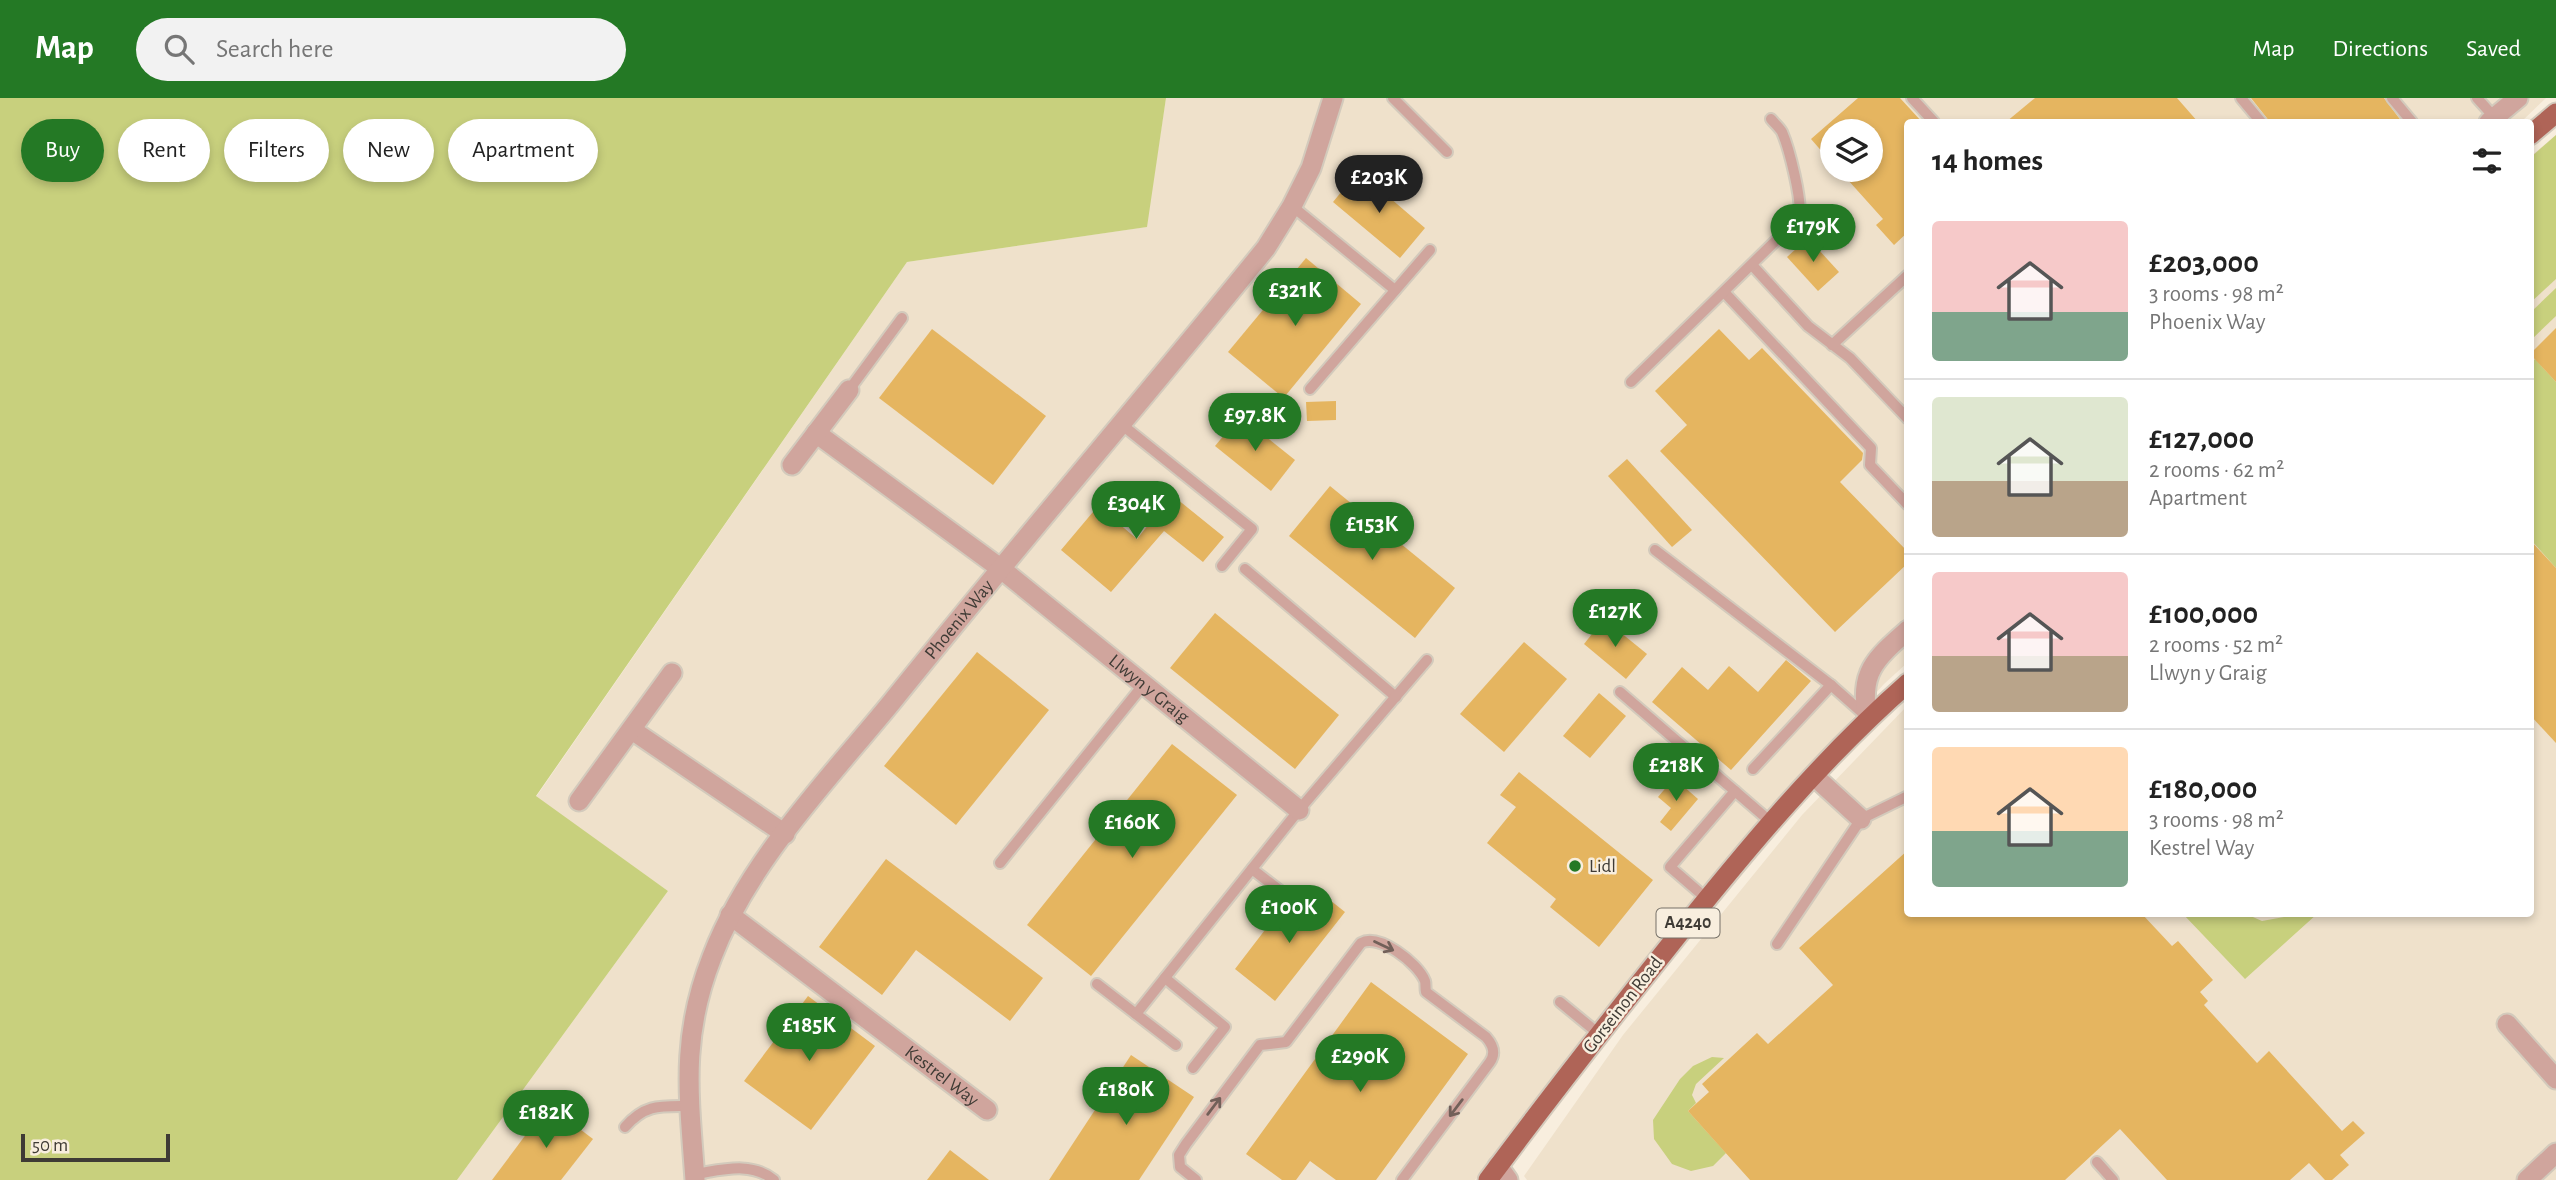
<!DOCTYPE html>
<html lang="en">
<head>
<meta charset="utf-8">
<style>
	:root { --surface:#fff; --page:#f2f2f2; --text:#222; --muted:#767676; --line:#e0e0e0; --accent:#247925 }
	body { margin:0; font-family:"Alegreya Sans",sans-serif; background:var(--page); color:var(--text); height:100vh; display:flex; flex-direction:column; font-size:26px; white-space:nowrap }
	* { box-sizing:border-box; margin:0 }
	p { font-size:23px; color:var(--muted) }
	.icon { flex:none; width:38px; height:38px; fill:none; stroke:currentColor; stroke-width:2; stroke-linecap:round; stroke-linejoin:round }
	.map { position:relative; flex:1; overflow:hidden }
	.drawer { position:absolute; left:1904px; top:21px; width:630px; height:798px; display:flex; flex-direction:column; background:var(--surface); border-radius:7px; box-shadow:0 4px 10px #0003 }
	.drawer>* { flex:none }
	.top-card { position:absolute; left:21px; top:21px; width:665px; height:63px; display:flex; gap:14px }
	.tools { position:absolute; left:1820px; top:21px; display:grid; gap:14px }
	.tools a { display:grid; place-items:center; width:63px; height:63px; border-radius:50%; background:var(--surface); box-shadow:0 4px 10px #0003; font-size:35px }
	.scale { position:absolute; left:21px; bottom:18px; width:149px; box-sizing:border-box; padding-left:7px; border:4px solid #3f3b35; border-top:0; font-size:19px; line-height:24px; white-space:nowrap; color:#3f3b35; -webkit-text-stroke:5px #f8eede; paint-order:stroke }
	.price { position:absolute; translate:-50% -60px; padding:0 16px; border-radius:24px; background:var(--accent); color:#fff; font-size:23px; line-height:46px; filter:drop-shadow(0 2px 4px #0008) }
	.price::after { content:''; position:absolute; left:50%; top:42px; width:21px; height:16px; margin-left:-10px; background:inherit; clip-path:polygon(0 0,100% 0,50% 100%) }
	.price.active { background:#222; color:#fff }
	ul { padding:0; list-style:none }
	li { display:flex; align-items:center; gap:21px; height:175px; padding:0 28px }
	li+li { border-top:2px solid var(--line) }
	li span { display:grid; place-items:center; flex:none; width:196px; height:140px; border-radius:7px; color:#555 }
	li>.icon { margin-inline-start:auto }
	span .icon { width:84px; height:84px; fill:#fffc; stroke-width:1 }
	li b { font-size:30px }
	h2 { display:flex; justify-content:space-between; align-items:center; height:84px; padding:0 28px; font-size:30px }
	.pill { padding:0 24px; border-radius:32px; background:var(--surface); box-shadow:0 4px 10px #0003; font-size:24px; line-height:63px }
	.pill.active { background:var(--accent); color:#fff }
	header { display:flex; align-items:center; gap:42px; box-sizing:border-box; height:98px; padding:0 35px; background:var(--accent); color:#fff }
	header strong { font-size:33px }
	nav { display:flex; gap:38px; margin-inline-start:auto; font-size:24px }
	.search { width:490px; height:63px; background:var(--page); display:flex; align-items:center; gap:18px; box-sizing:border-box; padding:0 24px; border-radius:38px; color:var(--muted); font-size:26px }
	.map>svg:first-child { display:block }
</style>
</head>
<body>
<header>
<strong>Map</strong>
<div class="search"><svg class="icon" aria-label="search" viewBox="0 0 24 24"><circle cx="10" cy="10" r="6"/><path d="M15 15l6 6"/></svg>Search here</div>
<nav><a>Map</a><a>Directions</a><a>Saved</a></nav>
</header>
<div class="map">
<svg width="2556" height="1082" viewBox="0 0 2556 1082">
	<rect width="100%" height="100%" fill="#f8eede"/>
	<g fill="#efe1cb" fill-rule="evenodd">
		<path d="M1166,0H2546L2521,24H1908L1907,565L1884,586L1842,632L1686,812L1475,1082H457L668,793L536,699L907,164L1146,129ZM1832,33H1871V72H1832Z"/>
		<path d="M2556,37V1082H1527L1524,1078L1623,937L1802,717L1907,608L1908,816H2530V59Z"/>
	</g>
	<g fill="#c8d07d">
		<path d="M0,0H1166L1147,129L907,164L536,698L668,793L457,1082H0Z"/>
		<path d="M2556,37V181L2531,204V59Z"/>
		<path d="M2556,190V218L2531,242V214Z"/>
		<path d="M2535,261L2556,284V470L2531,442L2530,266Z"/>
		<path d="M2183,816H2246L2262,823L2289,818L2292,816H2317L2245,881Z"/>
		<path d="M1712,959L1724,960L1696,986L1692,997L1696,1005L1688,1013L1726,1055L1713,1068L1691,1073L1672,1066L1654,1041L1653,1022L1680,981L1693,968Z"/>
	</g>
	<g fill="#e5b560">
		<path d="M1858,0H1900L1922,24H1908V134L1894,147L1876,127L1883,121L1839,72H1871V33H1832V65L1811,41Z"/>
		<path d="M2035,0H2177L2198,24H2006Z"/>
		<path d="M2251,0H2384L2402,24H2270Z"/>
		<path d="M1356,76L1366,85L1369,82L1425,130L1400,160L1333,104Z"/>
		<path d="M1808,140L1839,174L1818,193L1787,159Z"/>
		<path d="M1306,160L1361,206L1286,297H1280L1228,254Z"/>
		<path d="M2556,230V284L2530,256Z"/>
		<path d="M932,231L1046,318L993,387L879,300Z"/>
		<path d="M1719,231L1749,262L1762,250L1863,355L1862,362L1840,384L1908,454V465L1835,534L1660,353L1687,327L1655,293Z"/>
		<path d="M1336,303V322L1307,323L1306,304Z"/>
		<path d="M1240,318L1295,362L1271,393L1215,348Z"/>
		<path d="M1627,361L1692,432L1672,449L1608,378Z"/>
		<path d="M1330,388L1455,490L1415,540L1289,438Z"/>
		<path d="M1172,397L1224,439L1203,464L1164,433L1111,494L1061,452L1098,408L1137,441Z"/>
		<path d="M2530,442L2556,470V645L2530,617Z"/>
		<path d="M1215,515L1339,617L1295,671L1170,570Z"/>
		<path d="M1604,521L1647,556L1626,581L1584,546Z"/>
		<path d="M1524,544L1567,581L1504,654L1460,616Z"/>
		<path d="M977,554L1049,612L956,727L884,668Z"/>
		<path d="M1786,562L1811,583L1731,672L1652,604L1682,569L1708,592L1729,568L1758,594Z"/>
		<path d="M1599,595L1626,618L1590,660L1563,638Z"/>
		<path d="M1172,646L1237,697L1091,878L1027,827Z"/>
		<path d="M1519,674L1653,782L1599,849L1550,809L1556,801L1487,745L1516,709L1500,697Z"/>
		<path d="M1674,680L1698,701L1671,733L1660,724L1671,710L1658,699Z"/>
		<path d="M1908,752V816H2142L2172,848L2178,843L2213,882L2200,894L2208,903L2204,907L2257,965L2269,953L2342,1033L2353,1023L2365,1035L2340,1057L2349,1067L2332,1082H2325L2309,1065L2290,1082H2167L2120,1031L2065,1082H1750L1688,1013L1709,994L1702,986L1757,935L1768,946L1833,887L1799,850Z"/>
		<path d="M886,761L1043,880L1010,923L916,852L882,897L819,849Z"/>
		<path d="M1316,791L1345,814L1275,903L1235,871L1278,815L1289,824Z"/>
		<path d="M1371,884L1468,956L1376,1082H1336L1310,1063L1296,1082H1282L1246,1056Z"/>
		<path d="M808,898L875,948L811,1032L744,983Z"/>
		<path d="M1131,957L1194,999L1139,1082H1049Z"/>
		<path d="M548,1007L593,1041L561,1082H492Z"/>
		<path d="M950,1052L989,1082H927Z"/>
	</g>
	<g fill="none" stroke-linecap="round" stroke-linejoin="round">
		<g stroke="#d3cabc" stroke-width="14">
			<g id="service">
				<path d="M1393,0L1447,54"/>
				<path d="M1912,0L1934,24"/>
				<path d="M2241,0L2261,24"/>
				<path d="M2392,0L2412,24"/>
				<path d="M2477,0L2495,20"/>
				<path d="M1292,108L1395,192"/>
				<path d="M1752,167L1808,228L1850,260L1908,321"/>
				<path d="M1724,194L1871,350L1870,367L1908,407"/>
				<path d="M1832,247L1908,177"/>
				<path d="M1631,284L1799,120C1803,104 1789,50 1782,34C1779,29 1774,25 1771,21"/>
				<path d="M1310,291L1430,152"/>
				<path d="M849,292L902,220"/>
				<path d="M1121,326L1252,431L1222,468"/>
				<path d="M1655,452L1831,587L1866,618"/>
				<path d="M1245,471L1396,599"/>
				<path d="M1620,594L1772,725"/>
				<path d="M1753,671L1831,587"/>
				<path d="M1000,765L1144,586"/>
				<path d="M1252,771L1296,805"/>
				<path d="M1707,801L1670,769L1735,693"/>
				<path d="M1777,846L1861,721L1908,698"/>
				<path d="M1165,880L1225,929L1193,970"/>
				<path d="M1097,886L1176,947"/>
				<path d="M1560,904L1599,936"/>
				<path d="M1136,916L1299,712L1427,562"/>
				<path d="M625,1029C645,1006 660,1008 689,1008"/>
				<path d="M2097,1064L2113,1082"/>
				<path d="M695,1076C722,1072 751,1063 774,1082"/>
				<path d="M1196,1082L1180,1069L1179,1057L1186,1046L1260,947L1286,944L1361,845C1379,835 1418,865 1425,883C1426,886 1425,890 1426,894L1486,939C1493,947 1496,955 1490,964L1402,1082"/>
			</g>
		</g>
		<g stroke="#d3cabc" stroke-width="23">
			<g id="minor">
				<path d="M2489,24L2518,0"/>
				<path id="s1" d="M816,335L1000,470L1299,712"/>
				<path d="M792,367L849,292"/>
				<path d="M1868,620C1858,575 1876,560 1908,532"/>
				<path d="M632,632L785,736"/>
				<path d="M1814,678L1861,721"/>
				<path d="M579,703L672,575"/>
				<path id="s2" d="M730,817L987,1012"/>
				<path d="M2507,926L2556,981"/>
				<path d="M1498,1068L1508,1082"/>
				<path id="s3" d="M695,1082C689,998 680,940 712,859C748,764 827,683 891,605C1014,452 1142,303 1266,150L1292,108L1311,70L1333,0"/>
				<path d="M2527,1082L2556,1055"/>
			</g>
		</g>
		<g stroke="#d3cabc" stroke-width="23">
			<g id="primary">
				<path d="M2530,37L2556,15"/>
				<path d="M1488,1082C1546,1004 1606,927 1666,852C1741,758 1818,664 1908,585"/>
			</g>
		</g>
		<use href="#service" stroke="#d0a59d" stroke-width="10"/>
		<use href="#minor" stroke="#d0a59d" stroke-width="19"/>
		<use href="#primary" stroke="#af6457" stroke-width="19"/>
	</g>
	<defs><path id="oneway-shaft" d="M-6 0H5M1.5-3L5.5 0L1.5 3" fill="none" stroke-width="1.6" stroke-linecap="round" stroke-linejoin="round" transform="scale(1.75)"/></defs>
	<g stroke="#726059">
		<use href="#oneway-shaft" transform="translate(1384 848) rotate(25)"/>
		<use href="#oneway-shaft" transform="translate(1214 1008) rotate(-53)"/>
		<use href="#oneway-shaft" transform="translate(1456 1010) rotate(127)"/>
	</g>
	<circle fill="#247925" stroke="#f8eede" stroke-width="2.5" cx="1575" cy="768" r="7"/>
	<g text-anchor="middle" dominant-baseline="central" stroke-width="5" stroke-linejoin="round" paint-order="stroke">
		<rect fill="#f8eede" stroke="#767168" stroke-width="2" x="1656.5" y="810.5" width="63" height="29" rx="5"/>
		<g font-size="18" font-weight="bold" fill="#3f3b35">
			<text x="1688" y="825">A4240</text>
		</g>
		<g font-size="19" fill="#3f3b35" stroke="#f8eede">
			<text stroke="none"><textPath href="#s3" startOffset="646">Phoenix Way</textPath></text>
			<text stroke="none"><textPath href="#s1" startOffset="420">Llwyn y Graig</textPath></text>
			<text transform="translate(1623 907) rotate(-52)">Gorseinon Road</text>
			<text stroke="none"><textPath href="#s2" startOffset="266">Kestrel Way</textPath></text>
		</g>
		<g font-size="19" fill="#3f3b35" stroke="#f8eede" text-anchor="start">
			<text x="1589" y="768">Lidl</text>
		</g>
	</g>
</svg>
<div class="tools">
<a><svg class="icon" aria-label="layers" viewBox="0 0 24 24"><path d="M12 4l9 5-9 5-9-5zM3 14l9 5 9-5"/></svg></a>
</div>
<div class="scale">50 m</div>
<b class="price active" style="left:1379px;top:117px">£203K</b>
<b class="price" style="left:1813px;top:166px">£179K</b>
<b class="price" style="left:1295px;top:230px">£321K</b>
<b class="price" style="left:1255px;top:355px">£97.8K</b>
<b class="price" style="left:1136px;top:443px">£304K</b>
<b class="price" style="left:1372px;top:464px">£153K</b>
<b class="price" style="left:1615px;top:551px">£127K</b>
<b class="price" style="left:1676px;top:705px">£218K</b>
<b class="price" style="left:1132px;top:762px">£160K</b>
<b class="price" style="left:1289px;top:847px">£100K</b>
<b class="price" style="left:809px;top:965px">£185K</b>
<b class="price" style="left:1360px;top:996px">£290K</b>
<b class="price" style="left:1126px;top:1029px">£180K</b>
<b class="price" style="left:546px;top:1052px">£182K</b>
<div class="top-card">
<a class="pill active">Buy</a>
<a class="pill">Rent</a>
<a class="pill">Filters</a>
<a class="pill">New</a>
<a class="pill">Apartment</a>
</div>
<section class="drawer">
<h2>14 homes<svg class="icon" aria-label="filters" viewBox="0 0 24 24"><path d="M4 7h16M4 17h16"/><circle cx="9" cy="7" r="2"/><circle cx="15" cy="17" r="2"/></svg></h2>
<ul>
<li><span style="background:linear-gradient(#f6c9c9 65%,#7fa58c 0)"><svg class="icon" aria-label="home" viewBox="0 0 24 24"><path d="M3 11l9-7 9 7M6 9v11h12V9"/></svg></span><div><b>£203,000</b><p>3 rooms · 98 m²</p><p>Phoenix Way</p></div></li>
<li><span style="background:linear-gradient(#dfe7d0 60%,#b9a48a 0)"><svg class="icon" aria-label="home" viewBox="0 0 24 24"><path d="M3 11l9-7 9 7M6 9v11h12V9"/></svg></span><div><b>£127,000</b><p>2 rooms · 62 m²</p><p>Apartment</p></div></li>
<li><span style="background:linear-gradient(#f6c9c9 60%,#b9a48a 0)"><svg class="icon" aria-label="home" viewBox="0 0 24 24"><path d="M3 11l9-7 9 7M6 9v11h12V9"/></svg></span><div><b>£100,000</b><p>2 rooms · 52 m²</p><p>Llwyn y Graig</p></div></li>
<li><span style="background:linear-gradient(#ffd9b3 60%,#7fa58c 0)"><svg class="icon" aria-label="home" viewBox="0 0 24 24"><path d="M3 11l9-7 9 7M6 9v11h12V9"/></svg></span><div><b>£180,000</b><p>3 rooms · 98 m²</p><p>Kestrel Way</p></div></li>
</ul>
</section>
</div>
</body>
</html>
